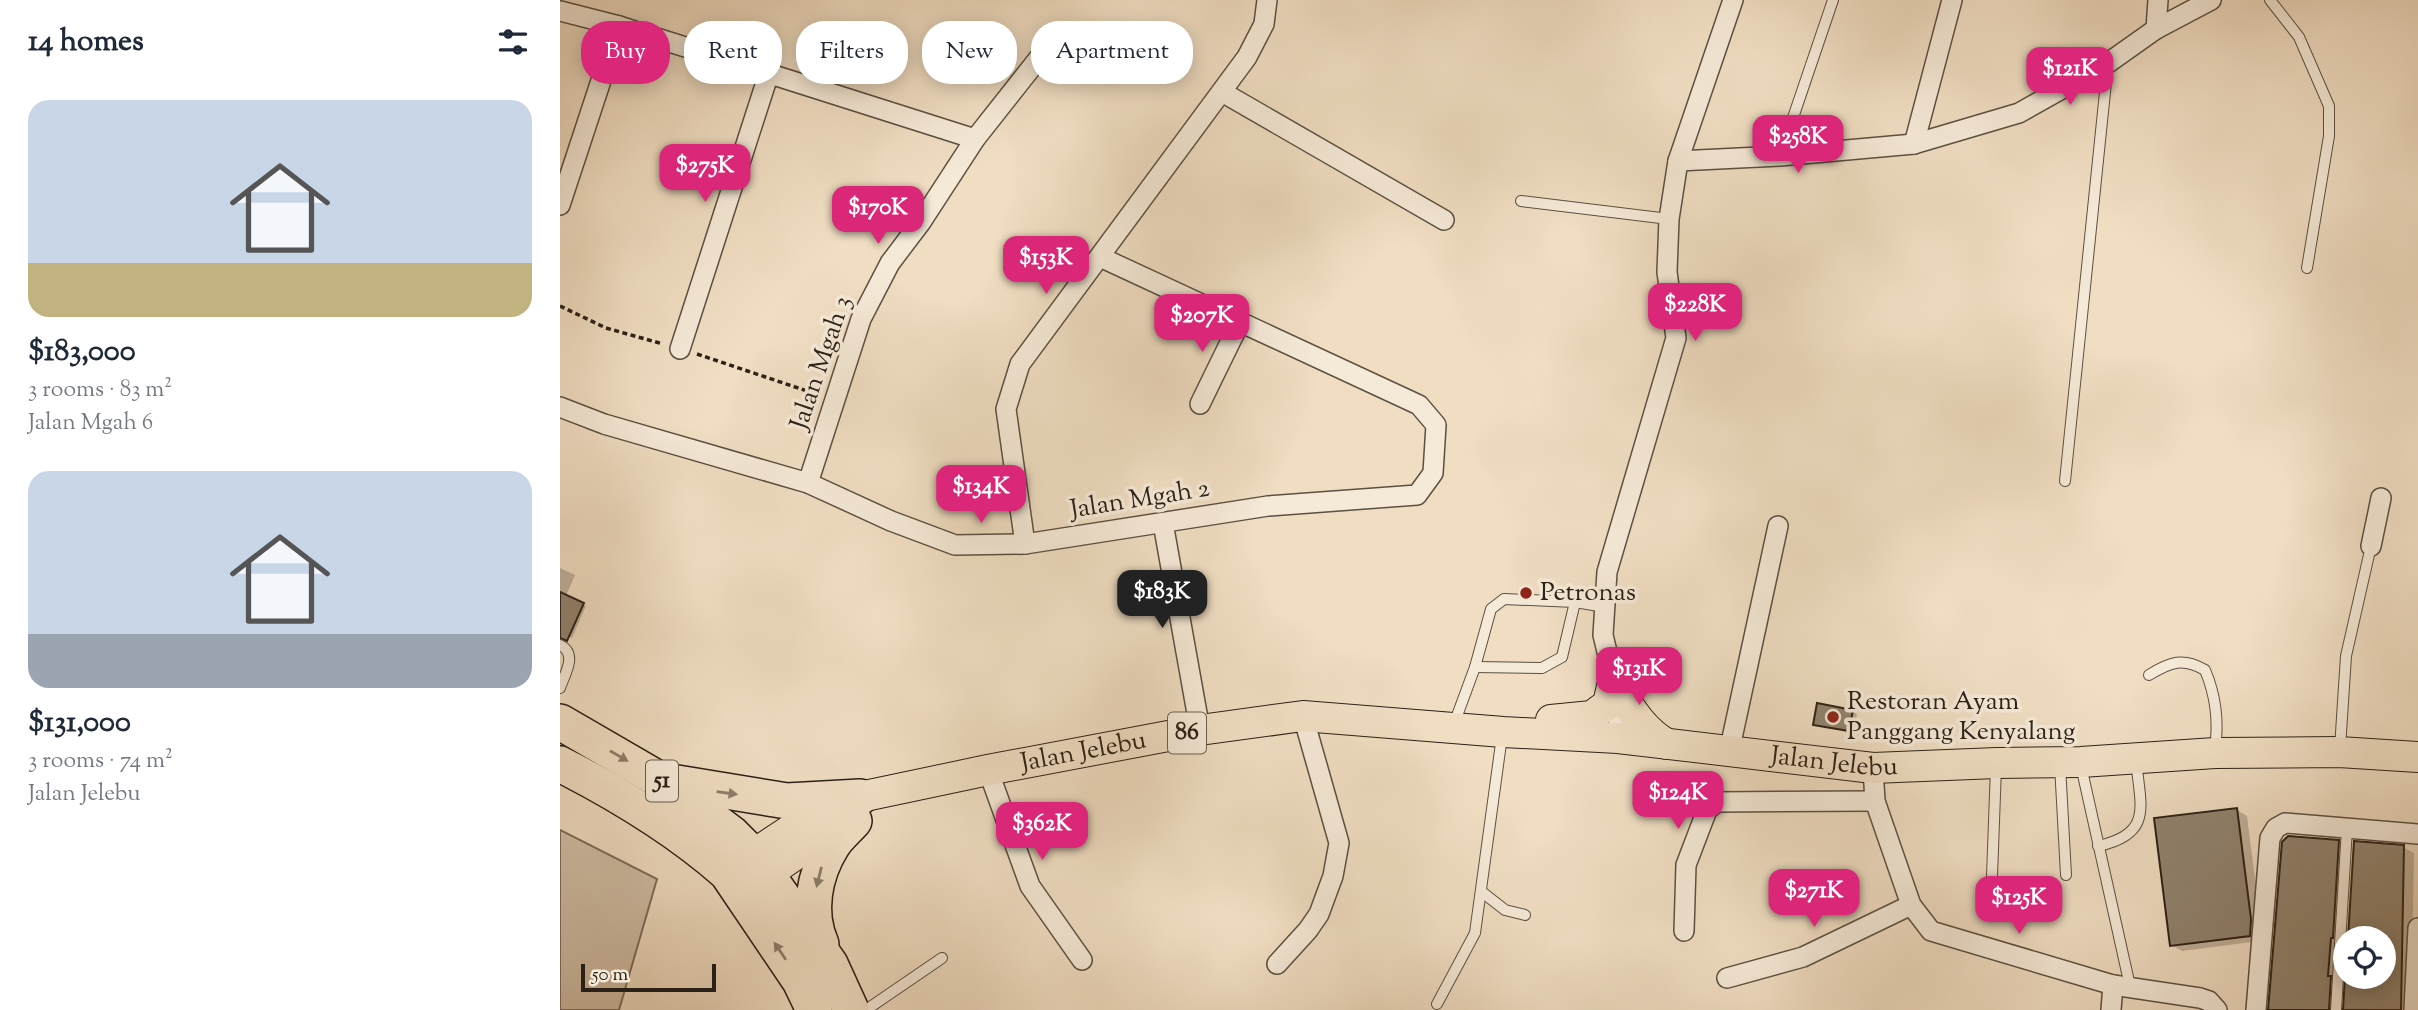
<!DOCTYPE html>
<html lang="en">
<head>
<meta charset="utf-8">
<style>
	:root { --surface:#fff; --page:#f6f6f7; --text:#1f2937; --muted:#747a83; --accent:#db2777 }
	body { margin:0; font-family:"Sorts Mill Goudy",serif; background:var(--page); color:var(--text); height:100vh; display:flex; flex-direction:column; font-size:26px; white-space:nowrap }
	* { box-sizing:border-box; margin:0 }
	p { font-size:23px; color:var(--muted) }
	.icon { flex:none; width:38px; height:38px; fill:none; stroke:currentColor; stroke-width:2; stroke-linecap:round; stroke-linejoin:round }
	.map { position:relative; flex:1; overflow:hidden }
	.side { display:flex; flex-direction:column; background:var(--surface); width:560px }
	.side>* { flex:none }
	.guide { position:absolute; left:21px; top:21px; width:665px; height:63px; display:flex; gap:14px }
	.tools { position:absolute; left:1773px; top:926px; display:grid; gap:14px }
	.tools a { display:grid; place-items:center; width:63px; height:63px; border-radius:50%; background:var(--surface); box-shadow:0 4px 18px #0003; font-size:35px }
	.scale { position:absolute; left:21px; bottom:18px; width:135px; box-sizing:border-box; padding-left:7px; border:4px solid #2b2116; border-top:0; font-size:19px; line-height:24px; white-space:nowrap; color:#2b2116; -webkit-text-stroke:5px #f5e9d7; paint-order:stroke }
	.price { position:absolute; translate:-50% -60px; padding:0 16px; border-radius:14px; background:var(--accent); color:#fff; font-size:23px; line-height:46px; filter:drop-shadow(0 2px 4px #0008) }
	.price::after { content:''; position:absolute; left:50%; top:42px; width:21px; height:16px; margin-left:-10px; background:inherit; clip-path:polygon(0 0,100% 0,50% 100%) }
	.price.selected { background:#222; color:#fff }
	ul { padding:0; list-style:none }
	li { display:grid; align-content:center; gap:14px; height:371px; padding:0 28px }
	li span { display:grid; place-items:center; height:217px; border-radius:21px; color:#555 }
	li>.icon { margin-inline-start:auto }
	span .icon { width:126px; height:126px; fill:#fffc; stroke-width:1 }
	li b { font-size:30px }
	h2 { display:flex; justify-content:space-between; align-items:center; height:84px; padding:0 28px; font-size:30px }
	.tag { padding:0 24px; border-radius:28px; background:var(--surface); box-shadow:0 4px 18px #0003; font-size:24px; line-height:63px }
	.tag.selected { background:var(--accent); color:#fff }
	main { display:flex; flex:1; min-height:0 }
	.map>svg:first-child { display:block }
</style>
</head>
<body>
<main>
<section class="side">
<h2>14 homes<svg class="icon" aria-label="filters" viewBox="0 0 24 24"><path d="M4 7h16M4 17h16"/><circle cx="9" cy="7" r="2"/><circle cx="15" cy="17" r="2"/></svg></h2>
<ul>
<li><span style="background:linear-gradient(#c9d6e8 75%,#c2b280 0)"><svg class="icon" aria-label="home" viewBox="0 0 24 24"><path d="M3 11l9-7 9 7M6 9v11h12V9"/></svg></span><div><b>$183,000</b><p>3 rooms · 83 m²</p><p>Jalan Mgah 6</p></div></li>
<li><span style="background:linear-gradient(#c9d6e8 75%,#9aa5b1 0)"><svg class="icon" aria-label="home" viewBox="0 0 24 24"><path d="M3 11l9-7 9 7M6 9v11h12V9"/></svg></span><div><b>$131,000</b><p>3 rooms · 74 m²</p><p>Jalan Jelebu</p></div></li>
</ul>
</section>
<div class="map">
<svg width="1858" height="1010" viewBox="0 0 1858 1010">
	<rect width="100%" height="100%" fill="#f0ddc2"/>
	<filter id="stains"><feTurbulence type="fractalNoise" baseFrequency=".00286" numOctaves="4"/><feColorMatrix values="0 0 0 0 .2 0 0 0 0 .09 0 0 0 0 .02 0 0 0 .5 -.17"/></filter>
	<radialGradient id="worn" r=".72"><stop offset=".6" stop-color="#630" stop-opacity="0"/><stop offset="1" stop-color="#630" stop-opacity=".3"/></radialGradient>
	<path fill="#cfbda5" stroke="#7d6f5e" stroke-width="2" d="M0,830L97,879L59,1010H0Z"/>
	<g fill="#0003">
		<path d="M0,568L15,575L6,596L26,606L12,638L0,632Z"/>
		<path d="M1292,711L1297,714L1294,733L1255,724Z"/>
		<path d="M1677,810L1687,816L1701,927L1700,941L1622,951L1612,945Z"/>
		<path d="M1778,841L1789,848L1779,1010H1710Z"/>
		<path d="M1843,847L1854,853L1851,1010H1785L1824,976V938H1790Z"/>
	</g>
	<g fill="#91836f" stroke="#2b2116" stroke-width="2">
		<path d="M0,592L24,603L7,641L0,638Z"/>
		<path d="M1257,703L1293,710L1289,731L1253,725Z"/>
		<path d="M1677,808L1691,919L1690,936L1610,946L1594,818Z"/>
		<path d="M1728,836L1779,840L1773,938H1771L1768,976H1771L1769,1010H1708L1722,842Z"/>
		<path d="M1794,841L1844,845L1841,1010H1783L1785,976H1824V938H1788Z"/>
	</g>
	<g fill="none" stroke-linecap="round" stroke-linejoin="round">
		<g stroke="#5c5041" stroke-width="12">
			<g id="lane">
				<path d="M1710,0L1739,37L1769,106V136L1747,268"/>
				<path d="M1220,156L1273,0"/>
				<path d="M961,201L1109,219"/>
				<path d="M1505,481L1548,63"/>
				<path d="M0,645C18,654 5,673 0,688"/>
				<path d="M915,667L982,668L1002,657L1015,602"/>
				<path d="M1589,675C1610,662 1623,657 1645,670C1656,696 1659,721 1655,749"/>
				<path d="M894,724L915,667L931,609L944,599L1015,602L1045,607"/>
				<path d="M1780,748L1786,656L1811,546"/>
				<path d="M1500,765L1506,875"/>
				<path d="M1521,766L1570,986"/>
				<path d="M1538,846C1594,834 1580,805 1576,760"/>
				<path d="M1432,876L1436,767"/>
				<path d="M922,892L945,910L965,915"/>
				<path d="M877,1004L915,933L942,736"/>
				<path d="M306,1010L382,958"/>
				<path d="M1776,1010L1787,828"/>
			</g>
		</g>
		<g stroke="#5c5041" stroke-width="22">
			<g id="street">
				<path d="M0,11L59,26L415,139"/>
				<path d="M1596,29L1651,0"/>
				<path d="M662,92L884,220"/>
				<path d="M1354,144L1392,0"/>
				<path d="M1118,161L1220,156L1354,144L1459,113L1548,63L1596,29L1598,0"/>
				<path d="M0,205L59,26"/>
				<path d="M120,349L209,73"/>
				<path d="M640,404L680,322"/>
				<path d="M0,407L44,424L248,483L331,521L395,545L465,544L708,506L857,495L873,473L876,425L859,405L540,257"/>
				<path d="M248,483L301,319L330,263L361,222L415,139L479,58"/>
				<path d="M603,523L640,730"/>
				<path d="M465,544L446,409L460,364L687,57L704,24L707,0"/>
				<path d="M1811,546L1821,498"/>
				<path d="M1058,738L1059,702L1043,635L1047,572L1116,338L1107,272L1109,219L1118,161L1173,0"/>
				<path d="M1169,752L1218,526"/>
				<path d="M1313,768L1315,801L1351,905L1371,931L1553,985L1640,998L1649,1001L1657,1010"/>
				<path d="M428,770L470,886L522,960"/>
				<path d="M1124,931L1126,865L1147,810L1157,802L1315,801"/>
				<path d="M717,964L748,930L759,914L773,876L779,843L743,716"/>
				<path d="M1167,978L1243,957L1351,905"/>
				<path d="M1551,1010L1553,985"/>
				<path d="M1696,1010L1710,838L1716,828L1725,823L1858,834"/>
				<path d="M1854,1010L1858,928"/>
			</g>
		</g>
		<g stroke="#2b2116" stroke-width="32">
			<g id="primary">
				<path d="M1053,682C1069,706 1082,730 1107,744"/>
				<path d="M991,720L1032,716L1048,704L1053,682"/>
				<path id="s1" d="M173,868L241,823L300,797L428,770L640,730L743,716L943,732L1058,738L1313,768L1437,763L1521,762L1655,753L1779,752L1858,757"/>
				<path d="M187,888L261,837L290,823"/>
			</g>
		</g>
		<g stroke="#2b2116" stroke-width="38">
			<g id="highway">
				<path d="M0,722L100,780L172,834L193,855L270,964L291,1010"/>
				<path d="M0,764C59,794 117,829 167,873L240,981L254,1010"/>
				<path d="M111,782L227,801L300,797"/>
				<path d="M261,944C247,912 254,875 272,846C277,837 287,829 294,821"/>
			</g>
		</g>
		<g stroke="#2b2116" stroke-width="3.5" stroke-dasharray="5 3.5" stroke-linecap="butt">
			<path d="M0,306L46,328L103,344"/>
			<path d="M137,354L259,395"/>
		</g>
		<use href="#lane" stroke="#f5e9d7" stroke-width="10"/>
		<use href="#street" stroke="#f5e9d7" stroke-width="19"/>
		<use href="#primary" stroke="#f0ddc2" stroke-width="30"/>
		<use href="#highway" stroke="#f0ddc2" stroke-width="35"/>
	</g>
	<defs><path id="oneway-solid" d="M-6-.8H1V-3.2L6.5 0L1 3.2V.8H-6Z" transform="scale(1.75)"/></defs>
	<g fill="#8e7f6c">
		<use href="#oneway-solid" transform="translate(59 756) rotate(30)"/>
		<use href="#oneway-solid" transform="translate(167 793) rotate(8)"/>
		<use href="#oneway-solid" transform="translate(259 877) rotate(104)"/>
		<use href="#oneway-solid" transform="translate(220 951) rotate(-124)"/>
	</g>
	<g fill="#8f2418" stroke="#f5e9d7" stroke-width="2.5">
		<circle cx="966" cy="593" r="7"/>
		<circle cx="1273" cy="717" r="7"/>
	</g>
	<g text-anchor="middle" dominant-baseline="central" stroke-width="7" stroke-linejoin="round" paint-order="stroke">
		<g fill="#f5e9d7" stroke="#685d50" stroke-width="2">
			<rect x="608" y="712.5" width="38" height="41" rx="5"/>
			<rect x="86" y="760.5" width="32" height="41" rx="5"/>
		</g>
		<g font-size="24" font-weight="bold" fill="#2b2116">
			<text x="627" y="733">86</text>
			<text x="102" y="781">51</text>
		</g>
		<g font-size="26" fill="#2b2116" stroke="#f5e9d7">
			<text transform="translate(262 363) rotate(-71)">Jalan Mgah 3</text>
			<text transform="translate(580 500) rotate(-9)">Jalan Mgah 2</text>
			<text stroke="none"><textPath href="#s1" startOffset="374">Jalan Jelebu</textPath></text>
			<text stroke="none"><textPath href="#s1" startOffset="1130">Jalan Jelebu</textPath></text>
		</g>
		<g font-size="26" fill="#2b2116" stroke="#f5e9d7" text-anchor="start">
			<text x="980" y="593">Petronas</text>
			<text x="1287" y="702">Restoran Ayam<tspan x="1287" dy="30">Panggang Kenyalang</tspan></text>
		</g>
	</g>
	<rect width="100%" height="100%" filter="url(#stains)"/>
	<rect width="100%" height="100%" fill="url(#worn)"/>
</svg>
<div class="tools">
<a><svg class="icon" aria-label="locate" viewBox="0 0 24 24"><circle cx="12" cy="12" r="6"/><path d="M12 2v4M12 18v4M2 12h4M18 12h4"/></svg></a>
</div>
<div class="scale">50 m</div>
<b class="price" style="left:1510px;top:107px">$121K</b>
<b class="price" style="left:1238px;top:175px">$258K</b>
<b class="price" style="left:145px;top:204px">$275K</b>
<b class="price" style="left:318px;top:246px">$170K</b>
<b class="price" style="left:486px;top:296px">$153K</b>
<b class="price" style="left:1135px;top:343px">$228K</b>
<b class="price" style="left:642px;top:354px">$207K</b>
<b class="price" style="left:421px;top:525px">$134K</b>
<b class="price selected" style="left:602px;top:630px">$183K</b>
<b class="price" style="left:1079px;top:707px">$131K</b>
<b class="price" style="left:1118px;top:831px">$124K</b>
<b class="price" style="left:482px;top:862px">$362K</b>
<b class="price" style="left:1254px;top:929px">$271K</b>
<b class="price" style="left:1459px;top:936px">$125K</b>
<div class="guide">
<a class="tag selected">Buy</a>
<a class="tag">Rent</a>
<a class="tag">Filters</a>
<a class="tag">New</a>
<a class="tag">Apartment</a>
</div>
</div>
</main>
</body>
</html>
